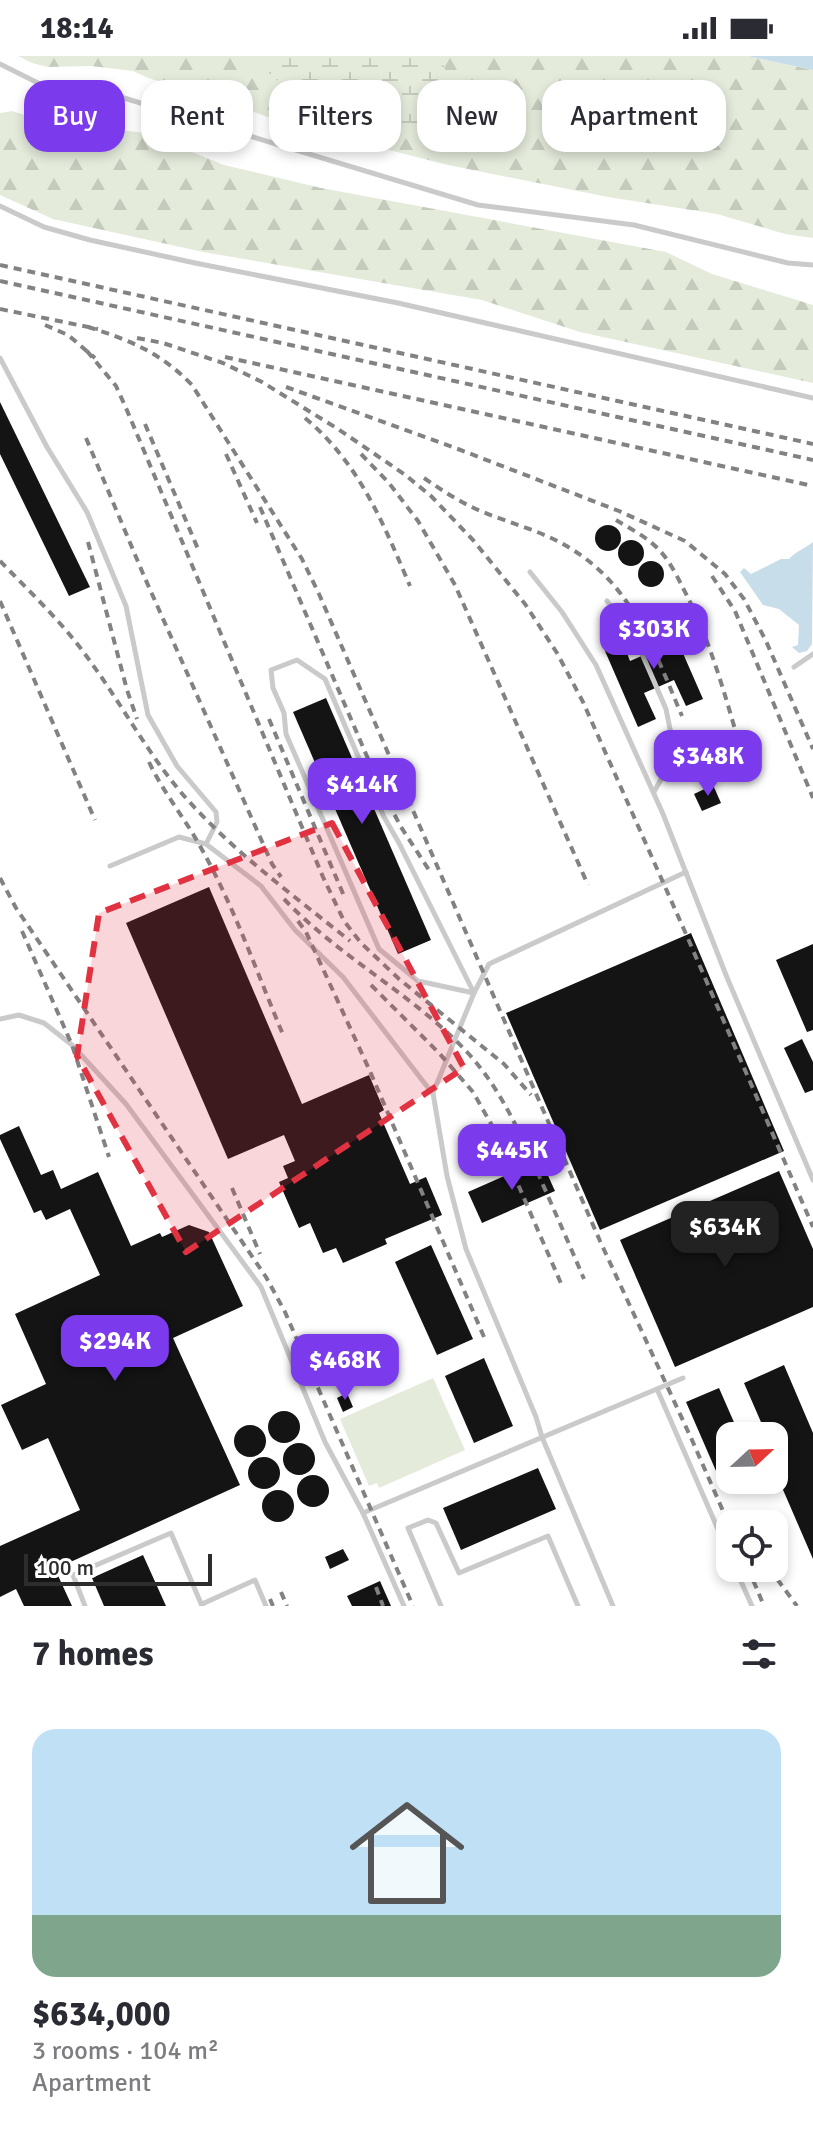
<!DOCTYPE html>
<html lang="en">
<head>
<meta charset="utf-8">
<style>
	:root { --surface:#fff; --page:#f2f2f3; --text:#2b2b33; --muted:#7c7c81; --accent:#7c3aed }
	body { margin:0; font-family:Signika,sans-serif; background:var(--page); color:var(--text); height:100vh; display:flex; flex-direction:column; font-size:30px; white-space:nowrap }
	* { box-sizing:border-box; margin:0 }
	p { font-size:26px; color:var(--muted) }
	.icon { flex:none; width:44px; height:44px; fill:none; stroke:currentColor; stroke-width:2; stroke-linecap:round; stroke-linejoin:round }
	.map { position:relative; height:1550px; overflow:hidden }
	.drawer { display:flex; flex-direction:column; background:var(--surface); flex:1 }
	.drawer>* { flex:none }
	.guide { position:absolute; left:24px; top:24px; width:766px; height:72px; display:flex; gap:16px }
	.needle { width:52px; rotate:68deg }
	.buttons { position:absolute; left:716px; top:1366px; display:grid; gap:16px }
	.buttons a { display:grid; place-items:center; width:72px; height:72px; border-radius:16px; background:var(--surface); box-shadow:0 4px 12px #0003; font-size:40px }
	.scale { position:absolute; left:24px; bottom:20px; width:188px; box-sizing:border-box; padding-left:8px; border:4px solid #2d2d2d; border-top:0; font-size:22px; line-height:28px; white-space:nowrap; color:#2d2d2d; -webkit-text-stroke:6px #fff; paint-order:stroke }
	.price { position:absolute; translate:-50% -68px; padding:0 18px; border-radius:16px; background:var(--accent); color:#fff; font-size:26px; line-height:52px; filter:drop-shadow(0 2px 4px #0008) }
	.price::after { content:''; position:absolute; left:50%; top:48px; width:24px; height:18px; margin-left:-12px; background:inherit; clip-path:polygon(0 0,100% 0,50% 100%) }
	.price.current { background:#222; color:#fff }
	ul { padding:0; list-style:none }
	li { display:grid; align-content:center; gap:16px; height:424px; padding:0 32px }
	li span { display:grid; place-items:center; height:248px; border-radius:24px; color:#555 }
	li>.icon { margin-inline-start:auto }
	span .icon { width:144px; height:144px; fill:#fffc; stroke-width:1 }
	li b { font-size:34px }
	h2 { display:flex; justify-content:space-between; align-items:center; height:96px; padding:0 32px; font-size:34px }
	.pill { padding:0 28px; border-radius:24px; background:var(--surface); box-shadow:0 4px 12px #0003; font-size:28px; line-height:72px }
	.pill.current { background:var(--accent); color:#fff }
	.status { display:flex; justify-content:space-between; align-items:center; height:56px; padding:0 40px; background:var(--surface); direction:ltr }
	.status svg { height:22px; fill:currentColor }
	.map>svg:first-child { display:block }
</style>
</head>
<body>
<div class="status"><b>18:14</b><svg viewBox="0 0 49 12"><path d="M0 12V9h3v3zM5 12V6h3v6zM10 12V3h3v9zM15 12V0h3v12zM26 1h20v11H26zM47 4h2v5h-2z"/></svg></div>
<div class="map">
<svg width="813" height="1550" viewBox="0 0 813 1550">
	<defs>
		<pattern id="forest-firs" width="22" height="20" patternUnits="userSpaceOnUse" patternTransform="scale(2)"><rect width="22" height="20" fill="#e4ebdb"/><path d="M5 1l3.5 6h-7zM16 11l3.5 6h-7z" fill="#c4cabc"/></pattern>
		<pattern id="wetland-marsh" width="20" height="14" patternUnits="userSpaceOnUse" patternTransform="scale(2)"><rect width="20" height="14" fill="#e4ebdb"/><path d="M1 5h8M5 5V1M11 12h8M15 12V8" fill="none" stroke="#c4cabc"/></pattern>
	</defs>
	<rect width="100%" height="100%" fill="#fff"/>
	<path fill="#e4ebdb" d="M433,1322L465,1394L379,1432L377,1427L369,1430L340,1363Z"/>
	<g fill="url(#forest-firs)">
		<path d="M18,0H747L813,14V182L785,178L717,158L608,141L448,109L287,68L215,42L148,22L133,15L91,10L48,11L32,7Z"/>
		<path d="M12,55L44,65L145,77L224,109L321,132L666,196L712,218L813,249V327L580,276L482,244L203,196L53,163L0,139V57Z"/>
	</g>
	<path fill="url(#wetland-marsh)" d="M253,0H440C450,25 456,49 455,76C419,88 405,72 371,63C353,58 333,58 316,51C302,46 261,12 253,0Z"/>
	<g fill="#c7ddea">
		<path d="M747,0H813V14Z"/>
		<path d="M813,486L812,588L807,595L799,597L792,591L798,589L799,569L779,553L763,549L740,516L744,512L751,518L781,503H789C795,496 805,492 813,486Z"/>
	</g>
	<g fill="#141414">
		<path d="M0,346L90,531L69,540L0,398Z"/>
		<circle cx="608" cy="482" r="13"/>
		<circle cx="631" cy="497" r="13"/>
		<circle cx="651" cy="518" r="13"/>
		<path d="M664,554L703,643L686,650L674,624L644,637L656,663L638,671L605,595L623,587L630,605L660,592L647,561Z"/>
		<path d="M326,642L431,884L398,898L293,656Z"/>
		<path d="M713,729L721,747L702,755L694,738Z"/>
		<path d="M209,831L302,1048L369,1019L384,1054L379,1057L410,1128L426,1121L442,1159L385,1183L387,1188L343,1207L336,1192L323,1197L310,1167L299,1172L279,1126L288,1122L283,1110L295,1105L284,1079L228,1103L126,867Z"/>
		<path d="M691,877L784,1095L600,1174L506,957Z"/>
		<path d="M813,888V974L807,976L776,904Z"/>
		<path d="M802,983L813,1006V1034L805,1037L784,992Z"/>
		<path d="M19,1070L41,1119L53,1114L61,1133L98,1116L131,1190L160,1177L162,1181L189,1169L209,1176L243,1250L173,1282L240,1429L55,1513L72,1550H24L16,1533L0,1541V1490L80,1454L48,1382L22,1394L1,1349L46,1328L15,1258L100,1219L70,1153L46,1164L41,1154L34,1157L0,1083V1079Z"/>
		<path d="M541,1104L555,1135L482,1167L468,1136Z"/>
		<path d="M779,1115L813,1193V1251L675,1311L620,1184Z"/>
		<path d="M431,1189L473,1283L437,1299L395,1206Z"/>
		<path d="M484,1302L513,1370L474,1387L445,1320Z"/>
		<path d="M784,1309L813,1377V1503L774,1413V1380H767L744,1327Z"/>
		<path d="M719,1332L740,1380H730V1409L716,1415L686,1346Z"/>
		<path d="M347,1337L353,1351L343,1356L337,1342Z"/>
		<circle cx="284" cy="1371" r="16"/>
		<circle cx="250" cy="1385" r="16"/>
		<circle cx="299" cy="1403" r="16"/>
		<circle cx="264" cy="1417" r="16"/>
		<path d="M538,1412L556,1453L461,1494L443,1452Z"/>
		<circle cx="313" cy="1435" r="16"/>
		<path d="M730,1419V1424H746L726,1433L721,1423Z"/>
		<circle cx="278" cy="1450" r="16"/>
		<path d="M343,1493L349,1504L330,1513L325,1501Z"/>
		<path d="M143,1499L166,1550H104L92,1522Z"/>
		<path d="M380,1525L391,1550H352L347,1540Z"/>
	</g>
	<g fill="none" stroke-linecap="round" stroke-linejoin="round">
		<g stroke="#cacaca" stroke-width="5">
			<path d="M0,8L48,32L95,44L124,42L478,149L634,169L788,207L813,209"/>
			<path d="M0,150L44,171L90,184L195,207L398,247L813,342"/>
			<path d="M0,302L47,391L87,456L126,550L148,659L177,710L216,756L217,766L206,788"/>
			<path d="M530,516L562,556L596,609L663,758L726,919L813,1124"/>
			<path d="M607,545L633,577L666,653L675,698L654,736"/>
			<path d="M297,604L325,623L384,761L399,787L474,937L418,925L379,893L286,678L284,657L273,632L271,614Z"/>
			<path d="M794,611L813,598"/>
			<path d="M110,810L179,781L206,788L261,830L295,874L343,921L432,1037"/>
			<path d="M0,963L19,959L44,967L72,989L126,1048L261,1231L325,1386L363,1457"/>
			<path d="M657,1333L730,1501"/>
			<path d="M735,1512L752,1550"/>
			<path d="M202,1548L255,1524L266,1550"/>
			<path d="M85,1550L73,1519L171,1477L202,1550"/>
			<path d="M404,1550L363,1457L683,1322"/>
			<path d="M441,1550L408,1472L428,1464L436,1467L459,1517L548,1480L578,1550"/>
			<path d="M613,1550L542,1381L536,1361L466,1193L447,1120L433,1037L474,937L489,908L686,816"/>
		</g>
		<g stroke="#828282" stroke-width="4" stroke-dasharray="8 6" stroke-linecap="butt">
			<path d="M0,209L813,388"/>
			<path d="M0,225L813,404"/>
			<path d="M0,253L98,273"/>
			<path d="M45,269L68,279L95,302"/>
			<path d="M88,271C130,284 161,297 192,329L302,503L319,538L600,1185L692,1384L730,1471"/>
			<path d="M137,282L163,287L223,307L262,326L338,373L404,418L431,440L473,484L525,548L557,597L583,646L686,878L813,1171"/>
			<path d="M87,295L116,330L126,352L323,821L344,865L361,887L399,923L504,1008L531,1039"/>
			<path d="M225,301L813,430"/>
			<path d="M286,331L458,393L619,455L685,485L725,518L744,543L766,585L813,693"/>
			<path d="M305,362C360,408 383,467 410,530"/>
			<path d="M145,368L198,493"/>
			<path d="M86,382L144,520L272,808L281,821"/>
			<path d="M226,398L257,467"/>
			<path d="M361,398L389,427L418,465L455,529L588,829"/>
			<path d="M424,422C443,435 461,447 483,456C512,468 546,476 573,494C634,532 655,597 682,660"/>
			<path d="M260,451L381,733L401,771L431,817"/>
			<path d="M616,464C631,473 649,482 661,496C670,506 677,520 683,532C710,583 725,639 741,694"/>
			<path d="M88,486L127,634L137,663"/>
			<path d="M0,505C31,537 64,568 90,605C126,654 154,710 197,754C243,803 298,843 350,885"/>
			<path d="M712,520L735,555L813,742"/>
			<path d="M0,545L95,764"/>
			<path d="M269,663L344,840"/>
			<path d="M149,706C163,736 184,761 200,790C234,850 257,917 284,981"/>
			<path d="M0,822L16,852L266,1221L285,1256L413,1550"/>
			<path d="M284,843C339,901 414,939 467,996C501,1033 520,1077 540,1122C555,1156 570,1190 584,1223"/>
			<path d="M298,865L306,876L369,1013L484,1281"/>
			<path d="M22,875L72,989L109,1101"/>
			<path d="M371,929L439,997L473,1036L494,1073L563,1232"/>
			<path d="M232,1132L260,1198"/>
			<path d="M748,1512L764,1550"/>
			<path d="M769,1512L797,1550"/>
			<path d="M376,1531L383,1550"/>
			<path d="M281,1536L287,1550"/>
			<path d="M270,1543L273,1550"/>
		</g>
	</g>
	<path fill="#e13242" fill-opacity="0.2" stroke="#e13242" stroke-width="6" stroke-dasharray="16 10" stroke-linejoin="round" d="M332,767L464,1012L186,1196L77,1000L99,857Z"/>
</svg>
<div class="buttons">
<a><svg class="needle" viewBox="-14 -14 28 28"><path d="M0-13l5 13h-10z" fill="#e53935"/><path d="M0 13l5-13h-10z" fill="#7c7c81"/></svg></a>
<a><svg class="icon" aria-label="locate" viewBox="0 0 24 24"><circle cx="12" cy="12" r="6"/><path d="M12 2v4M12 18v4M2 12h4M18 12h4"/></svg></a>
</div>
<div class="scale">100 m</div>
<b class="price" style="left:654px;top:615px">$303K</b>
<b class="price" style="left:708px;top:742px">$348K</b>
<b class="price" style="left:362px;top:770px">$414K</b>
<b class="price" style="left:512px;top:1136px">$445K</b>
<b class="price current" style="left:725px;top:1213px">$634K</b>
<b class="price" style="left:115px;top:1327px">$294K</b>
<b class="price" style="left:345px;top:1346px">$468K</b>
<div class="guide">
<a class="pill current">Buy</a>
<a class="pill">Rent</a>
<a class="pill">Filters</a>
<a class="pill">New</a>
<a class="pill">Apartment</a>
</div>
</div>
<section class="drawer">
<h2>7 homes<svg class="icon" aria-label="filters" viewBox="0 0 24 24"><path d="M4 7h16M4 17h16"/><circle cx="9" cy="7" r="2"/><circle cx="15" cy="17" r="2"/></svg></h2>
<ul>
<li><span style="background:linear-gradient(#bfe0f5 75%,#7fa58c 0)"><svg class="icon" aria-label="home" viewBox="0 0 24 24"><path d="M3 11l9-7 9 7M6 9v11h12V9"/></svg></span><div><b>$634,000</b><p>3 rooms · 104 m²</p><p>Apartment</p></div></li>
</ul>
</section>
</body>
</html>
